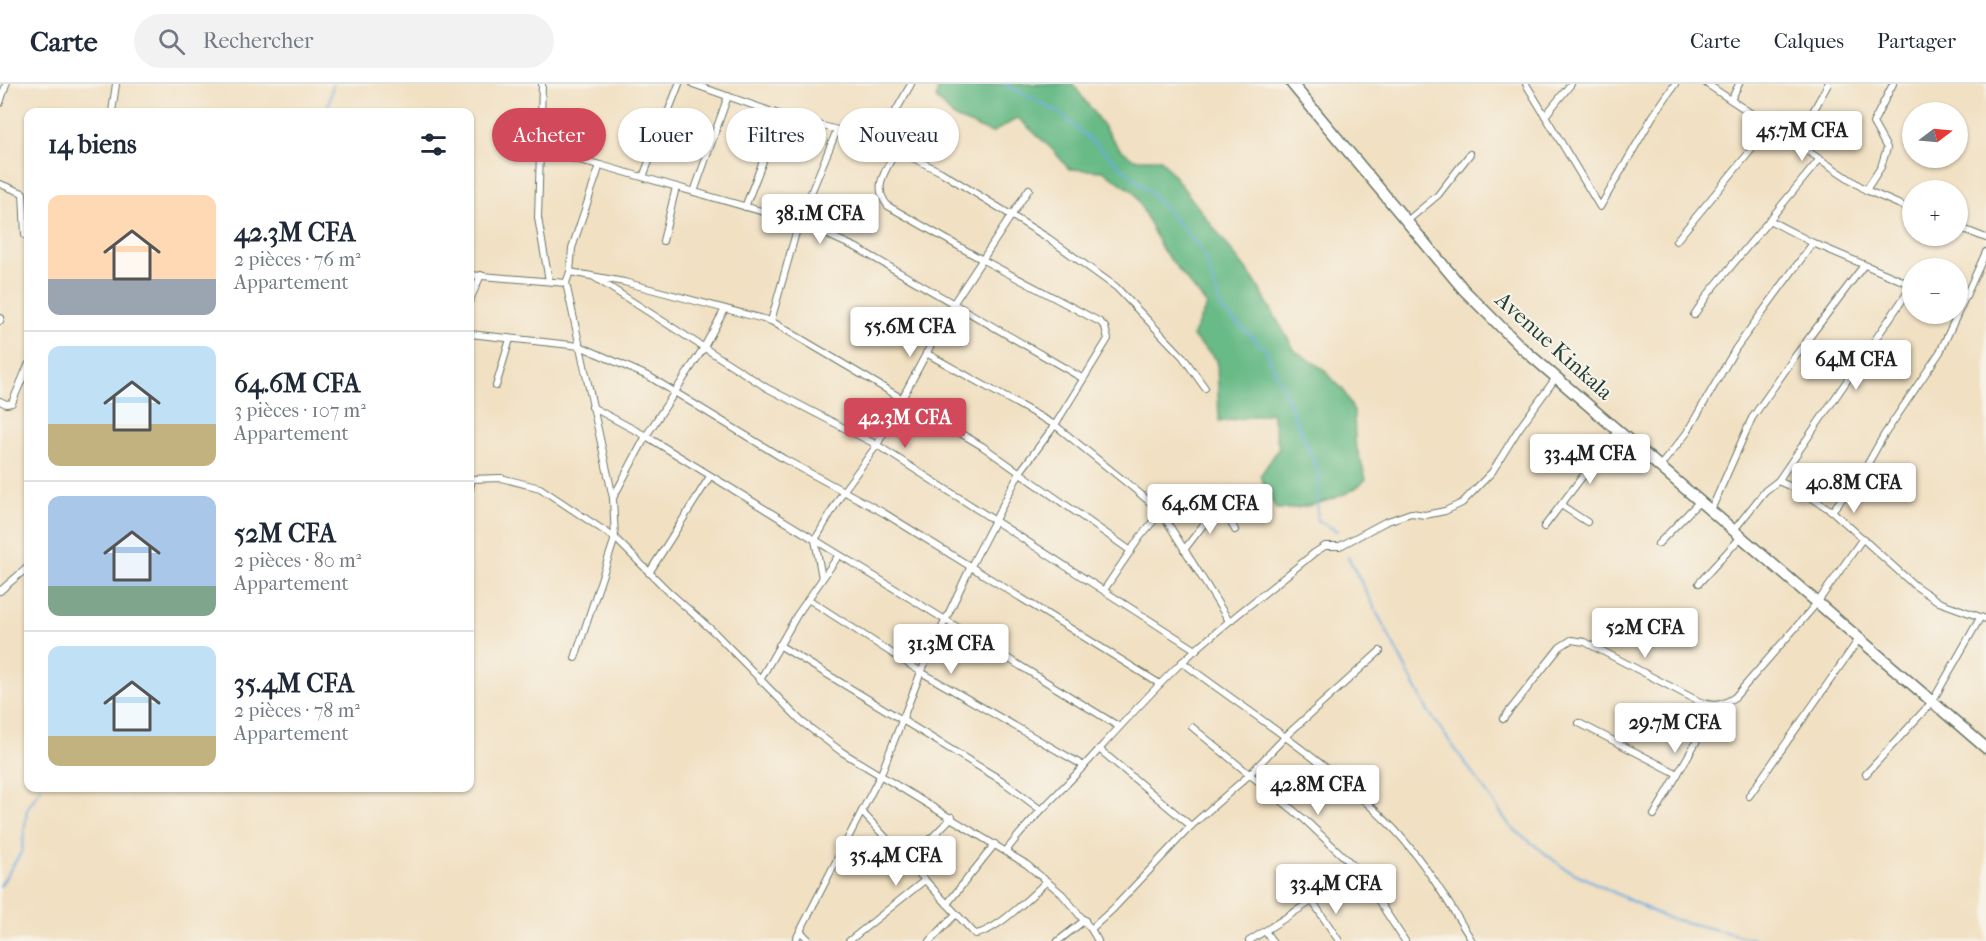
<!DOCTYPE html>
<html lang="fr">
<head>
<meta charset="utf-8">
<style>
	:root { --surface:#fff; --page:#f2f2f3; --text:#1f2937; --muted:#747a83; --line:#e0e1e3; --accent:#d1495b }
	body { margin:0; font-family:"IM FELL French Canon",serif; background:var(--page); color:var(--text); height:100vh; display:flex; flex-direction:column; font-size:22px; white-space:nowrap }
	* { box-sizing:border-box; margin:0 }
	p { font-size:20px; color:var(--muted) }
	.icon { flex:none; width:33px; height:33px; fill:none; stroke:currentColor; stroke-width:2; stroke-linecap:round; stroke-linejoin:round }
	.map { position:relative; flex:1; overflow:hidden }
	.sheet { position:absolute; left:24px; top:24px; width:450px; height:684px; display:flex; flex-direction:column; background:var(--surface); border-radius:12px; box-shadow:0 2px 4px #0004 }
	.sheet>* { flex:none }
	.top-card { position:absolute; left:492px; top:24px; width:570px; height:54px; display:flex; gap:12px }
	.needle { width:39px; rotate:74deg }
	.buttons { position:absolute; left:1902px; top:18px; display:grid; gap:12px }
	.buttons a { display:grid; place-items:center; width:66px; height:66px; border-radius:50%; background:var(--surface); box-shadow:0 2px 4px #0004; font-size:30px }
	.price { position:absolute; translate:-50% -51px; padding:0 14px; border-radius:6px; background:#fff; color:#222; font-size:20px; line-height:39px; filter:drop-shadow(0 2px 3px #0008) }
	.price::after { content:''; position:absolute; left:50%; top:36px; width:18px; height:14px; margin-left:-9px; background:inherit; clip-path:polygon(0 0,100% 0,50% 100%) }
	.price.active { background:var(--accent); color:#fff }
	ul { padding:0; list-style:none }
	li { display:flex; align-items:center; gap:18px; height:150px; padding:0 24px }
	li+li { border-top:2px solid var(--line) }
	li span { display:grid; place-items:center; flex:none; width:168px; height:120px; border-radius:12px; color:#555 }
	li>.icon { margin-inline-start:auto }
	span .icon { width:72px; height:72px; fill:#fffc; stroke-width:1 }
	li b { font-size:26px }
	h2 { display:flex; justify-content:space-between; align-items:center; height:72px; padding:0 24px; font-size:26px }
	.tag { padding:0 21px; border-radius:27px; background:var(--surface); box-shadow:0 2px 4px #0004; font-size:21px; line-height:54px }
	.tag.active { background:var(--accent); color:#fff }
	header { display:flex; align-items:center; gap:36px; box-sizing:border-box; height:84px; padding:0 30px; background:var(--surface); border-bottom:2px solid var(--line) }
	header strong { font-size:28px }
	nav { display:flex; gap:33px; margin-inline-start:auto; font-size:21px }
	.search { width:420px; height:54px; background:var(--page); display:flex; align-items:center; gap:15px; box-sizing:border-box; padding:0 21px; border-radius:33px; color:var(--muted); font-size:22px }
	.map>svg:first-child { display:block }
</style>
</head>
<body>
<header>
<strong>Carte</strong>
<div class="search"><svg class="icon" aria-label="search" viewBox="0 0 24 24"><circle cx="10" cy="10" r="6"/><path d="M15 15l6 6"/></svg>Rechercher</div>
<nav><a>Carte</a><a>Calques</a><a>Partager</a></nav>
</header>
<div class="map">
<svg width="1986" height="857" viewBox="0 0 1986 857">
	<rect width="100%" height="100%" fill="#f7f3e8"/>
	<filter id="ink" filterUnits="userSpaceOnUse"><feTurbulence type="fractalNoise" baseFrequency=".0167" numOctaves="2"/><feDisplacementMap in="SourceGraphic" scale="12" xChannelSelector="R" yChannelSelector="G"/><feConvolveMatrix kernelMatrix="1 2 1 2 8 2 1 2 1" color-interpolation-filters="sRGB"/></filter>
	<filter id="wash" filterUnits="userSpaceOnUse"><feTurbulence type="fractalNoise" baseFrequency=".008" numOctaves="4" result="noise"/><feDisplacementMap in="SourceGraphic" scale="24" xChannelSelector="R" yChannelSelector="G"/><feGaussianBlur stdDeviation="1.35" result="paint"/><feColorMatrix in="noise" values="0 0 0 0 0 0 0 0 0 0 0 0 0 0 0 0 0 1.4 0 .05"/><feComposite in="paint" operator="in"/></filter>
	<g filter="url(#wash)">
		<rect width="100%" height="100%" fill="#f1e0c2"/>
		<path fill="#68ba86" stroke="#447c5d" stroke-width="1.5" d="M939,0H1073L1119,64L1134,75H1161L1254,196L1295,267L1322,284L1344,307L1354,328L1355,358L1366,395C1350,414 1301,426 1276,425L1260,392L1279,364L1272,329L1219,338L1217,276L1192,252L1207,221L1162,165L1134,108L1103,87L1069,85L1052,65L1018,34L992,49L955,34L936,14Z"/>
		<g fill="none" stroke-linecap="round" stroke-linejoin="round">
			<g stroke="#6aacdf" stroke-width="2">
				<path d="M1004,0L1058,28L1150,108L1202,166L1222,226L1266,266L1319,389L1317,436L1337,447"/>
				<path d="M327,28L333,0"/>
				<path d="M1348,473L1428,627L1511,743L1564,784L1664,833L1762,857"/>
				<path d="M0,802L22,767L27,725L41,704"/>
			</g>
		</g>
	</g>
	<g filter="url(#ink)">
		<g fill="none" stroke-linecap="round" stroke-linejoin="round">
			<g stroke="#687666" stroke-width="8">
				<g id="minor">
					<path d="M542,0L538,134L549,197"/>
					<path d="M693,0L781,31L879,57L941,88L1048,154L1116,203L1183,273L1205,304"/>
					<path d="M1526,0L1600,123L1653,32L1675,0"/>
					<path d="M1707,0L1866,106L1912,126"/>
					<path d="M1731,16L1739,0"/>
					<path d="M0,19L6,0"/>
					<path d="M112,28L116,0"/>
					<path d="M1545,32L1571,0"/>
					<path d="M879,57L911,0"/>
					<path d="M1796,59L1828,0"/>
					<path d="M542,67L600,81L799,138L857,164L1082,294"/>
					<path d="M643,93L679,0"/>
					<path d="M0,100L23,109L25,151"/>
					<path d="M1866,106L1881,83L1887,64L1873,39L1893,0"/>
					<path d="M694,108L728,12"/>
					<path d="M745,123L781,31"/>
					<path d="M1407,137L1438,111L1470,70"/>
					<path d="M1958,143L1986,154"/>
					<path d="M663,157L676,103"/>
					<path d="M1676,157L1771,42"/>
					<path d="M1813,159L1912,201"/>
					<path d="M570,188L624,198L771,237L982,362L1131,467"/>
					<path d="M470,191L566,199"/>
					<path d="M594,193L767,304L877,361L1196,566"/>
					<path d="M470,216L481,191"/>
					<path d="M1958,216L1963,218L1986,168"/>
					<path d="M1694,231L1709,209L1819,76"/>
					<path d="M0,237L1,234"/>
					<path d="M771,237L799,138L837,46"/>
					<path d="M470,250L580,262L650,293L784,375L884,429L1160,600"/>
					<path d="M926,269L1055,341L1138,408L1161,428L1229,537"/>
					<path d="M496,302L510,255"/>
					<path d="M0,317L6,320L12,319L28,281"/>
					<path d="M592,323L646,352L1118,642"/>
					<path d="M1660,382L1686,350L1736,264L1813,159L1769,136"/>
					<path d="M470,395L501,394L540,404L615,454L669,508L715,549L802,638L842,668L1026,780L1062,810L1091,845L1098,857"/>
					<path d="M1778,397L1912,202"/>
					<path d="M470,405L472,395"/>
					<path d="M613,414L646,352L703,265L725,225"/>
					<path d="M1561,421L1587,438"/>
					<path d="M1711,426L1752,334L1796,271L1864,181"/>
					<path d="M1832,427L1862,390L1884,351L1940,268L1963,218"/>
					<path d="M1544,443L1618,346"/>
					<path d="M1734,446L1765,407L1778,397L1801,407L1832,427L1914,501L1939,518L1986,535"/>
					<path d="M1658,460L1700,417"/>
					<path d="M1184,466L1220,419L1235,446"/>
					<path d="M649,489L709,394"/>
					<path d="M822,494L815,456L844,406L877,361L953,220L1029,105"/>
					<path d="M1699,499L1741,453"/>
					<path d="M1104,506L1140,453L1161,428"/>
					<path d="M0,507L28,483"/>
					<path d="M808,515L921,588L1084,682"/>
					<path d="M779,561L1001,696L1041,726"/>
					<path d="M575,574L615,454L613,414L566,199L570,188L572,164L600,81"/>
					<path d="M1182,578C1253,631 1332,681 1394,745C1424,777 1449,819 1472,857"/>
					<path d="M760,596L797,531L839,471"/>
					<path d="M1503,635L1560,563L1571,556L1585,558L1700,618C1714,623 1723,621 1735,613L1817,519L1863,454"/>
					<path d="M1579,639L1678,690"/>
					<path d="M1192,643L1305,736L1359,787L1405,857"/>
					<path d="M1099,665L1191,742"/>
					<path d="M1866,690L1932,618L1980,534"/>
					<path d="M1749,712L1859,555"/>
					<path d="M862,728L975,850C996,848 1032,811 1047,797"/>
					<path d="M1654,731L1717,622"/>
					<path d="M1006,767C1029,736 1057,711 1083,683C1115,648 1146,613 1180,580C1222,540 1269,507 1314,469L1325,462H1340L1385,438L1411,429L1425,431L1445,427L1462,419L1492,388L1518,346L1555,295"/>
					<path d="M908,778L952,733"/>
					<path d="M1313,818L1339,857"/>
					<path d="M947,820L995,760"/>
					<path d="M1091,845L1113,825L1191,742L1248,692L1289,649L1380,567"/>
					<path d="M800,847L810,857"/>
					<path d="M1265,847L1272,857"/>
					<path d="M795,857L881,690L921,588L970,484L1020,388L1055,341L1108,255L1105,243L1100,238L981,175L888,122C871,102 887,85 897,65"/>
					<path d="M849,857L925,796"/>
					<path d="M930,857L956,830"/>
					<path d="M1058,857L1085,836"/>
					<path d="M1249,857L1359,787"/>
				</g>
			</g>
			<g stroke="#687666" stroke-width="13">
				<path id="primary" d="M1292,0L1464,206L1522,264L1986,664"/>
			</g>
			<use href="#minor" stroke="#fff" stroke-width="6"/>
			<use href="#primary" stroke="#fff" stroke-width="10"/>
		</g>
	</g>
	<g text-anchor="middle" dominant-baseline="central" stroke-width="4.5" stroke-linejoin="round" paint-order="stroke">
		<g font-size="22" fill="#1f3d34" stroke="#f7f3e8">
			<text transform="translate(1554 262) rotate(42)">Avenue Kinkala</text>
		</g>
	</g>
</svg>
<div class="buttons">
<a><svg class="needle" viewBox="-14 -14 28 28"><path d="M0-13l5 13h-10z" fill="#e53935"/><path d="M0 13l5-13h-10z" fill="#747a83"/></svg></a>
<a>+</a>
<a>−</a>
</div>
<b class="price" style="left:1802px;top:78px">45.7M CFA</b>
<b class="price" style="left:820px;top:161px">38.1M CFA</b>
<b class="price" style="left:910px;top:274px">55.6M CFA</b>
<b class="price" style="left:1856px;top:307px">64M CFA</b>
<b class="price active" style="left:905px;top:365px">42.3M CFA</b>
<b class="price" style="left:1590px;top:401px">33.4M CFA</b>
<b class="price" style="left:1854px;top:430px">40.8M CFA</b>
<b class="price" style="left:1210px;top:451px">64.6M CFA</b>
<b class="price" style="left:1645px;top:575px">52M CFA</b>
<b class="price" style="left:951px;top:591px">31.3M CFA</b>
<b class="price" style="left:1675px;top:670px">29.7M CFA</b>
<b class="price" style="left:1318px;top:732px">42.8M CFA</b>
<b class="price" style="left:896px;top:803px">35.4M CFA</b>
<b class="price" style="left:1336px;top:831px">33.4M CFA</b>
<div class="top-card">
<a class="tag active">Acheter</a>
<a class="tag">Louer</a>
<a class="tag">Filtres</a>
<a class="tag">Nouveau</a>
</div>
<section class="sheet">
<h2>14 biens<svg class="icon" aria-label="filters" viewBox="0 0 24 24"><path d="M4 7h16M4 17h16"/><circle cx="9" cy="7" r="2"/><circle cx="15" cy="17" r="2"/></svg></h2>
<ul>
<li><span style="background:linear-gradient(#ffd9b3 70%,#9aa5b1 0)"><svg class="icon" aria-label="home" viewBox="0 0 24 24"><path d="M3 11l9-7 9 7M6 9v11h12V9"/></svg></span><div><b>42.3M CFA</b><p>2 pièces · 76 m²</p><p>Appartement</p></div></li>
<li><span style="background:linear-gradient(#bfe0f5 65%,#c2b280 0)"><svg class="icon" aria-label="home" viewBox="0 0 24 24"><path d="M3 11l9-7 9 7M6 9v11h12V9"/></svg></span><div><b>64.6M CFA</b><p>3 pièces · 107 m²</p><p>Appartement</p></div></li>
<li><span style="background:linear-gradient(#a9c7e8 75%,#7fa58c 0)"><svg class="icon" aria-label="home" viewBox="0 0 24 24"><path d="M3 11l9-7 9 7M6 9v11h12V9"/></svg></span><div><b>52M CFA</b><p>2 pièces · 80 m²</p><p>Appartement</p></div></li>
<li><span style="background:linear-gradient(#bfe0f5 75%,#c2b280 0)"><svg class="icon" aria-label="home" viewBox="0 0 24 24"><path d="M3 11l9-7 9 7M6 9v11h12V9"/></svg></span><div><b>35.4M CFA</b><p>2 pièces · 78 m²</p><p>Appartement</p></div></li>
</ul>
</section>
</div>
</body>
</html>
